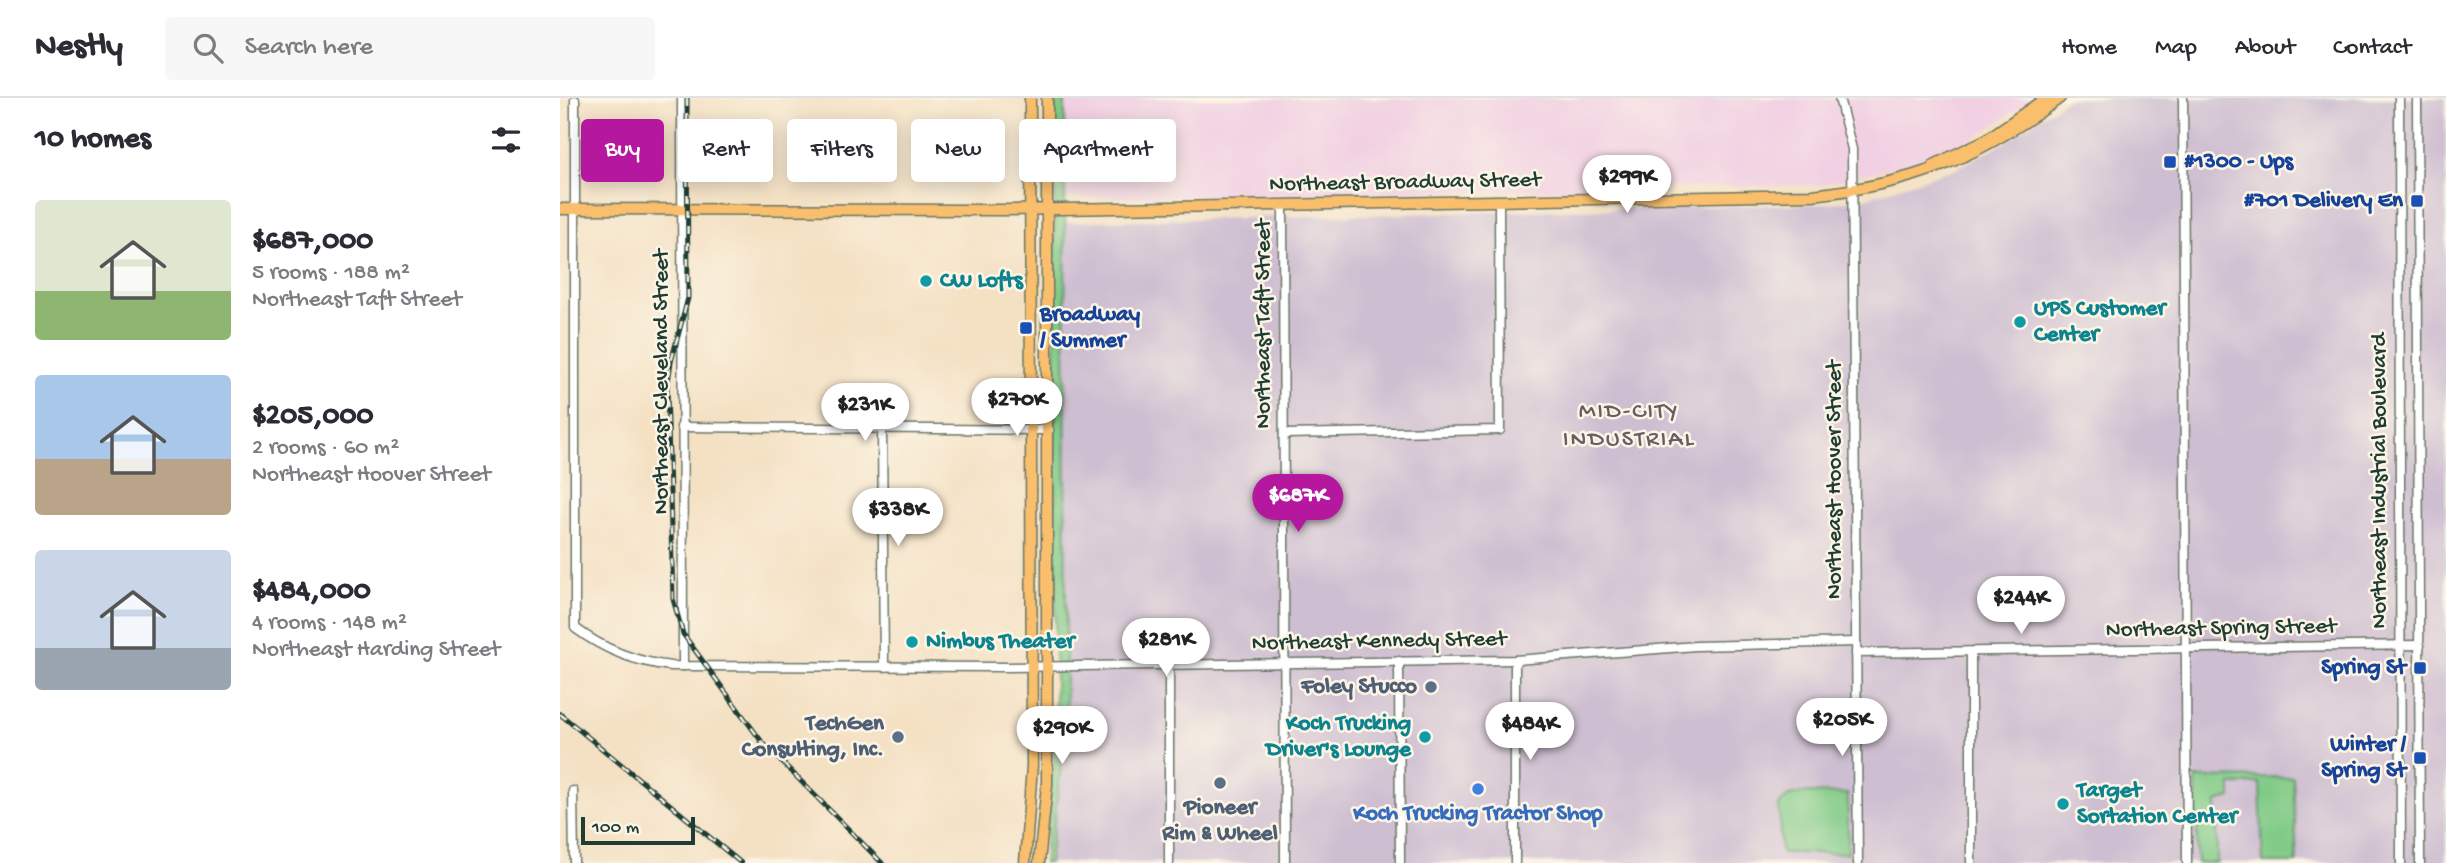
<!DOCTYPE html>
<html lang="en">
<head>
<meta charset="utf-8">
<style>
	:root { --surface:#fff; --page:#f7f7f7; --text:#2b2b33; --muted:#7c7c81; --line:#e1e1e2; --accent:#b5179e }
	body { margin:0; font-family:"Gochi Hand",sans-serif; background:var(--page); color:var(--text); height:100vh; display:flex; flex-direction:column; font-size:26px; white-space:nowrap }
	* { box-sizing:border-box; margin:0 }
	p { font-size:23px; color:var(--muted) }
	.icon { flex:none; width:38px; height:38px; fill:none; stroke:currentColor; stroke-width:2; stroke-linecap:round; stroke-linejoin:round }
	.map { position:relative; flex:1; overflow:hidden }
	.panel { display:flex; flex-direction:column; background:var(--surface); width:560px }
	.panel>* { flex:none }
	.banner { position:absolute; left:21px; top:21px; width:665px; height:63px; display:flex; gap:14px }
	.scale { position:absolute; left:21px; bottom:18px; width:114px; box-sizing:border-box; padding-left:7px; border:4px solid #1f3d34; border-top:0; font-size:19px; line-height:24px; white-space:nowrap; color:#1f3d34; -webkit-text-stroke:5px #fcf5e5; paint-order:stroke }
	.price { position:absolute; translate:-50% -60px; padding:0 16px; border-radius:24px; background:#fff; color:#222; font-size:23px; line-height:46px; filter:drop-shadow(0 2px 4px #0008) }
	.price::after { content:''; position:absolute; left:50%; top:42px; width:21px; height:16px; margin-left:-10px; background:inherit; clip-path:polygon(0 0,100% 0,50% 100%) }
	.price.on { background:var(--accent); color:#fff }
	ul { padding:0; list-style:none }
	li { display:flex; align-items:center; gap:21px; height:175px; padding:0 35px }
	li span { display:grid; place-items:center; flex:none; width:196px; height:140px; border-radius:7px; color:#555 }
	li>.icon { margin-inline-start:auto }
	span .icon { width:84px; height:84px; fill:#fffc; stroke-width:1 }
	li b { font-size:30px }
	h2 { display:flex; justify-content:space-between; align-items:center; height:84px; padding:0 35px; font-size:30px }
	.pill { padding:0 24px; border-radius:7px; background:var(--surface); box-shadow:0 4px 18px #0003; font-size:24px; line-height:63px }
	.pill.on { background:var(--accent); color:#fff }
	header { display:flex; align-items:center; gap:42px; box-sizing:border-box; height:98px; padding:0 35px; background:var(--surface); border-bottom:2px solid var(--line) }
	header strong { font-size:33px }
	nav { display:flex; gap:38px; margin-inline-start:auto; font-size:24px }
	.search { width:490px; height:63px; background:var(--page); display:flex; align-items:center; gap:18px; box-sizing:border-box; padding:0 24px; border-radius:7px; color:var(--muted); font-size:26px }
	main { display:flex; flex:1; min-height:0 }
	.map>svg:first-child { display:block }
</style>
</head>
<body>
<header>
<strong>Nestly</strong>
<div class="search"><svg class="icon" aria-label="search" viewBox="0 0 24 24"><circle cx="10" cy="10" r="6"/><path d="M15 15l6 6"/></svg>Search here</div>
<nav><a>Home</a><a>Map</a><a>About</a><a>Contact</a></nav>
</header>
<main>
<section class="panel">
<h2>10 homes<svg class="icon" aria-label="filters" viewBox="0 0 24 24"><path d="M4 7h16M4 17h16"/><circle cx="9" cy="7" r="2"/><circle cx="15" cy="17" r="2"/></svg></h2>
<ul>
<li><span style="background:linear-gradient(#dfe7d0 65%,#8fb573 0)"><svg class="icon" aria-label="home" viewBox="0 0 24 24"><path d="M3 11l9-7 9 7M6 9v11h12V9"/></svg></span><div><b>$687,000</b><p>5 rooms · 188 m²</p><p>Northeast Taft Street</p></div></li>
<li><span style="background:linear-gradient(#a9c7e8 60%,#b9a48a 0)"><svg class="icon" aria-label="home" viewBox="0 0 24 24"><path d="M3 11l9-7 9 7M6 9v11h12V9"/></svg></span><div><b>$205,000</b><p>2 rooms · 60 m²</p><p>Northeast Hoover Street</p></div></li>
<li><span style="background:linear-gradient(#c9d6e8 70%,#9aa5b1 0)"><svg class="icon" aria-label="home" viewBox="0 0 24 24"><path d="M3 11l9-7 9 7M6 9v11h12V9"/></svg></span><div><b>$484,000</b><p>4 rooms · 148 m²</p><p>Northeast Harding Street</p></div></li>
</ul>
</section>
<div class="map">
<svg width="1886" height="765" viewBox="0 0 1886 765">
	<rect width="100%" height="100%" fill="#fcf5e5"/>
	<filter id="ink" filterUnits="userSpaceOnUse"><feTurbulence type="fractalNoise" baseFrequency=".0143" numOctaves="2"/><feDisplacementMap in="SourceGraphic" scale="14" xChannelSelector="R" yChannelSelector="G"/><feConvolveMatrix kernelMatrix="1 2 1 2 8 2 1 2 1" color-interpolation-filters="sRGB"/></filter>
	<filter id="wash" filterUnits="userSpaceOnUse"><feTurbulence type="fractalNoise" baseFrequency=".00686" numOctaves="4" result="noise"/><feDisplacementMap in="SourceGraphic" scale="28" xChannelSelector="R" yChannelSelector="G"/><feGaussianBlur stdDeviation="1.57" result="paint"/><feColorMatrix in="noise" values="0 0 0 0 0 0 0 0 0 0 0 0 0 0 0 0 0 1.4 0 .05"/><feComposite in="paint" operator="in"/></filter>
	<g filter="url(#wash)">
		<rect width="100%" height="100%" fill="#f4e1c4"/>
		<path fill="#f1d0e3" d="M505,0H1473L1418,38L1359,63L1260,87L506,100Z"/>
		<path fill="#cebed1" d="M1508,0H1886V765H489L506,627V124L1263,106L1303,101L1397,70L1446,44Z"/>
		<g fill="#81cb87" stroke="#50845e" stroke-width="2">
			<path d="M495,0H505L506,627L489,765H484L495,647Z"/>
			<path d="M1733,679L1737,765H1703L1700,685L1671,687V700L1657,704V765H1637L1636,680Z"/>
			<path d="M1241,695L1288,696V755H1221L1219,707L1227,699Z"/>
		</g>
	</g>
	<g filter="url(#ink)">
		<g fill="none" stroke-linecap="round" stroke-linejoin="round">
			<g stroke="#6a7666" stroke-width="11">
				<g id="minor">
					<path d="M122,0L123,568"/>
					<path d="M1279,0L1292,51L1298,765"/>
					<path d="M1623,0L1627,765"/>
					<path d="M1839,0L1841,765"/>
					<path d="M1857,0L1860,765"/>
					<path d="M15,2V530C43,551 76,564 111,568L449,569L955,562L1136,548L1296,544"/>
					<path d="M723,107L725,765"/>
					<path d="M121,329L489,332"/>
					<path d="M322,330L324,569"/>
					<path d="M724,336L940,332L939,103"/>
					<path d="M1411,554V765"/>
					<path d="M1296,555L1860,547"/>
					<path d="M955,562V765"/>
					<path d="M839,563L840,765"/>
					<path d="M609,566V765"/>
					<path d="M13,693L14,765"/>
				</g>
			</g>
			<g stroke="#6a7666" stroke-width="13">
				<g id="major">
					<path d="M1374,67L1427,41L1486,0"/>
					<path d="M0,111L448,112L1252,97C1355,86 1417,60 1500,0"/>
					<path d="M465,765L472,668L470,0"/>
					<path d="M479,765L487,687V0"/>
				</g>
			</g>
			<use href="#minor" stroke="#fff" stroke-width="8"/>
			<use href="#major" stroke="#f9bf6d" stroke-width="10"/>
			<g stroke="#1f3d34" stroke-width="5">
				<g id="rail">
					<path d="M127,0L128,200L111,264L107,290L113,501L123,536L202,644L322,765"/>
					<path d="M0,616L181,765"/>
				</g>
			</g>
			<use href="#rail" stroke="#fcf5e5" stroke-width="2.5" stroke-dasharray="8" stroke-linecap="butt"/>
		</g>
	</g>
	<g fill="#1a4fb4" stroke="#fcf5e5" stroke-width="2.5">
		<rect x="1603" y="57" width="14" height="14" rx="3.5"/>
		<rect x="1850" y="96" width="14" height="14" rx="3.5"/>
		<rect x="459" y="223" width="14" height="14" rx="3.5"/>
		<rect x="1853" y="563" width="14" height="14" rx="3.5"/>
		<rect x="1853" y="653" width="14" height="14" rx="3.5"/>
	</g>
	<g fill="#0f9aa8" stroke="#fcf5e5" stroke-width="2.5">
		<circle cx="366" cy="183" r="7"/>
		<circle cx="1460" cy="224" r="7"/>
		<circle cx="352" cy="544" r="7"/>
		<circle cx="865" cy="639" r="7"/>
		<circle cx="1503" cy="706" r="7"/>
	</g>
	<g fill="#5c6f8a" stroke="#fcf5e5" stroke-width="2.5">
		<circle cx="871" cy="589" r="7"/>
		<circle cx="338" cy="639" r="7"/>
		<circle cx="660" cy="685" r="7"/>
	</g>
	<circle fill="#3f7fe0" stroke="#fcf5e5" stroke-width="2.5" cx="918" cy="691" r="7"/>
	<g text-anchor="middle" dominant-baseline="central" stroke-width="5" stroke-linejoin="round" paint-order="stroke">
		<g font-size="23" font-weight="bold" fill="#164399" stroke="#fcf5e5" text-anchor="end">
			<text x="1624" y="64" text-anchor="start">#1300 - Ups</text>
			<text x="1843" y="103">#701 Delivery En</text>
			<text x="480" y="217" text-anchor="start">Broadway<tspan x="480" dy="26">/ Summer</tspan></text>
			<text x="1846" y="570">Spring St</text>
			<text x="1846" y="647">Winter /<tspan x="1846" dy="26">Spring St</tspan></text>
		</g>
		<g font-size="23" fill="#1f3d34" stroke="#fcf5e5">
			<text transform="translate(845 85) rotate(-1)">Northeast Broadway Street</text>
			<text transform="translate(704 226) rotate(-90)">Northeast Taft Street</text>
			<text transform="translate(102 284) rotate(-90)">Northeast Cleveland Street</text>
			<text transform="translate(1275 382) rotate(-90)">Northeast Hoover Street</text>
			<text transform="translate(1820 383) rotate(-90)">Northeast Industrial Boulevard</text>
			<text transform="translate(1661 531) rotate(-1)">Northeast Spring Street</text>
			<text transform="translate(819 544) rotate(-1)">Northeast Kennedy Street</text>
		</g>
		<g font-size="23" font-weight="bold" fill="#0d838f" stroke="#fcf5e5" text-anchor="start">
			<text x="380" y="183">CW Lofts</text>
			<text x="1474" y="211">UPS Customer<tspan x="1474" dy="26">Center</tspan></text>
			<text x="366" y="544">Nimbus Theater</text>
			<text x="851" y="626" text-anchor="end">Koch Trucking<tspan x="851" dy="26">Driver's Lounge</tspan></text>
			<text x="1517" y="693">Target<tspan x="1517" dy="26">Sortation Center</tspan></text>
		</g>
		<g font-size="23" font-weight="bold" fill="#4e5e75" stroke="#fcf5e5" text-anchor="end">
			<text x="857" y="589">Foley Stucco</text>
			<text x="324" y="626">TechGen<tspan x="324" dy="26">Consulting, Inc.</tspan></text>
			<text x="660" y="710" text-anchor="middle">Pioneer<tspan x="660" dy="26">Rim &amp; Wheel</tspan></text>
		</g>
		<g font-size="23" font-weight="bold" fill="#366cbe" stroke="#fcf5e5">
			<text x="918" y="716">Koch Trucking Tractor Shop</text>
		</g>
		<g font-size="24" letter-spacing="2" fill="#665e65" stroke="#fcf5e5">
			<text x="1069" y="314">MID-CITY<tspan x="1069" dy="28">INDUSTRIAL</tspan></text>
		</g>
	</g>
</svg>
<div class="scale">100 m</div>
<b class="price" style="left:1067px;top:117px">$299K</b>
<b class="price" style="left:457px;top:340px">$270K</b>
<b class="price" style="left:305px;top:345px">$231K</b>
<b class="price on" style="left:738px;top:436px">$687K</b>
<b class="price" style="left:338px;top:450px">$338K</b>
<b class="price" style="left:1461px;top:538px">$244K</b>
<b class="price" style="left:606px;top:580px">$281K</b>
<b class="price" style="left:1282px;top:660px">$205K</b>
<b class="price" style="left:970px;top:664px">$484K</b>
<b class="price" style="left:502px;top:668px">$290K</b>
<div class="banner">
<a class="pill on">Buy</a>
<a class="pill">Rent</a>
<a class="pill">Filters</a>
<a class="pill">New</a>
<a class="pill">Apartment</a>
</div>
</div>
</main>
</body>
</html>
